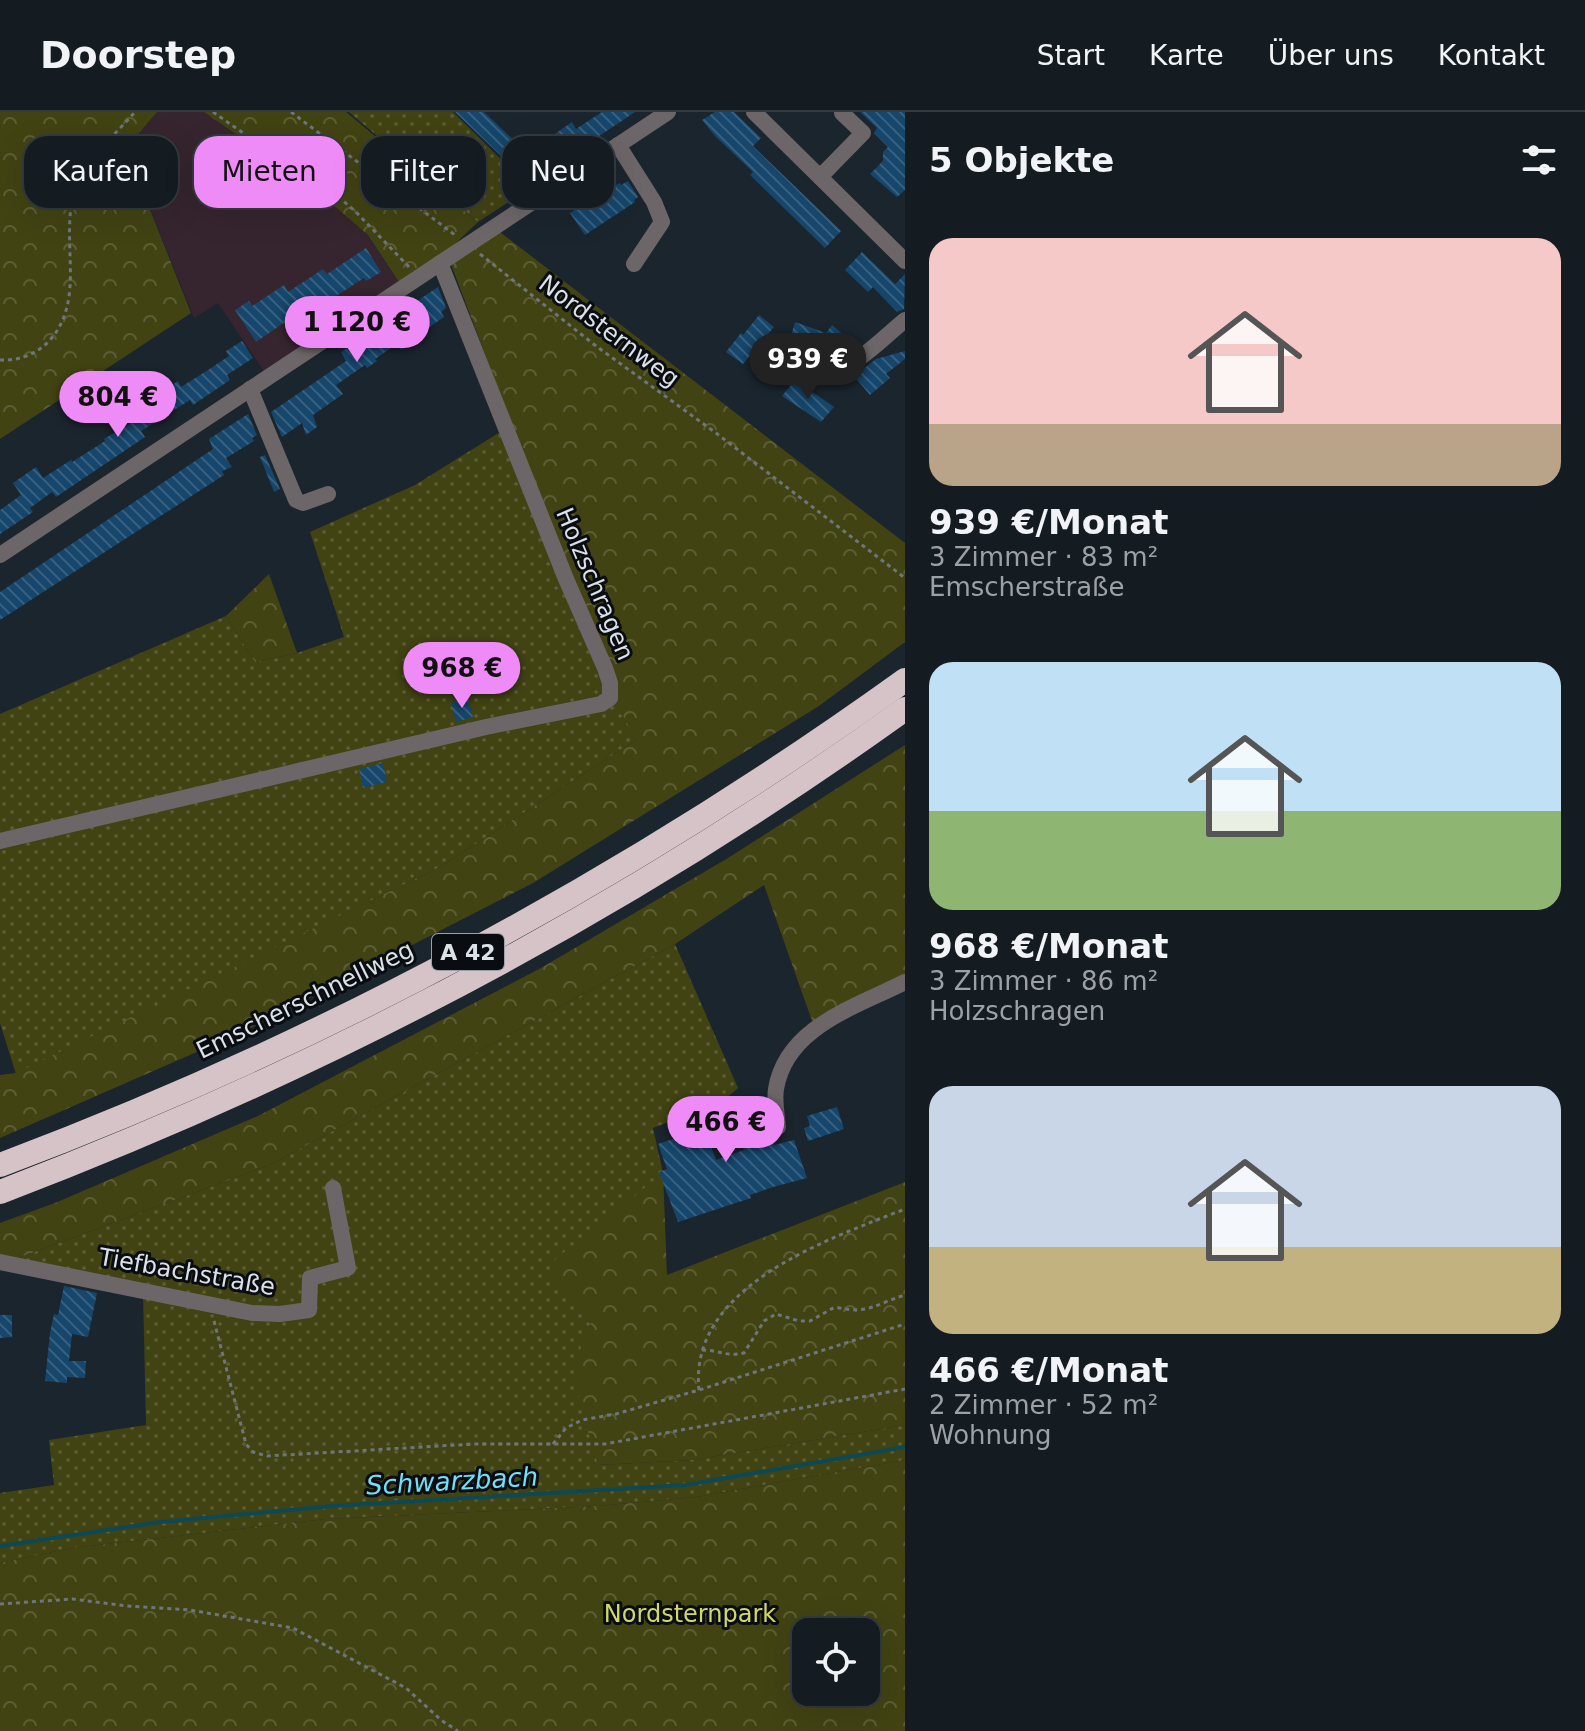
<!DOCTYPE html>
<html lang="de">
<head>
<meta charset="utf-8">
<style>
	:root { --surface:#141c22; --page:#1d252a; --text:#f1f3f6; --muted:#9da1a5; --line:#333a40; --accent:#ef8bf7 }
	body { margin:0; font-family:"DejaVu Sans",sans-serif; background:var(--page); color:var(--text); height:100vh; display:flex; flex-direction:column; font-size:30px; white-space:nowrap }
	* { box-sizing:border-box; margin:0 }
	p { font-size:26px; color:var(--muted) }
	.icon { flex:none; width:44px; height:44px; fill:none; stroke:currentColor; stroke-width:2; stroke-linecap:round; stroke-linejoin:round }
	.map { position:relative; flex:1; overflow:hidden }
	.sheet { display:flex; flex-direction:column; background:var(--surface); width:680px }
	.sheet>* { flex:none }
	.banner { position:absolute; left:24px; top:24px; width:760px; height:72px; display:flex; gap:16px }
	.buttons { position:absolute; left:792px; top:1506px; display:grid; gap:16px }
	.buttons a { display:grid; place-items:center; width:88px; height:88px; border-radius:16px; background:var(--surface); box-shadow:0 8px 32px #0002,0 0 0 2px var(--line); font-size:40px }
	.price { position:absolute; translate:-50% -68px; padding:0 18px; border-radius:28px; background:var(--accent); color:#111; font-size:26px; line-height:52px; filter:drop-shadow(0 2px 4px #0008) }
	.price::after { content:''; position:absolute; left:50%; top:48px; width:24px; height:18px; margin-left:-12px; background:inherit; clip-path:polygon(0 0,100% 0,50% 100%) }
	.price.selected { background:#222; color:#fff }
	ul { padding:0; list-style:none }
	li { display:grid; align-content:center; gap:16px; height:424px; padding:0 24px }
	li span { display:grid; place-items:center; height:248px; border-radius:24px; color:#555 }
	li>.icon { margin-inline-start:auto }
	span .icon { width:144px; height:144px; fill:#fffc; stroke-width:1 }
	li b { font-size:34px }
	h2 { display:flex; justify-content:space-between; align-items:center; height:96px; padding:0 24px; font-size:34px }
	.tag { padding:0 28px; border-radius:24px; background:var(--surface); box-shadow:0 8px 32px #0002,0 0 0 2px var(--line); font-size:28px; line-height:72px }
	.tag.selected { background:var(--accent); color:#111 }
	header { display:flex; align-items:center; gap:48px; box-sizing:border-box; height:112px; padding:0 40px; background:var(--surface); border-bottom:2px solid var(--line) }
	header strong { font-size:38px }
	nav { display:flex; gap:44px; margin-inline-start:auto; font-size:28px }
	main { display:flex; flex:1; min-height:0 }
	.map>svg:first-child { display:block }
</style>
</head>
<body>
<header>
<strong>Doorstep</strong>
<nav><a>Start</a><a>Karte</a><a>Über uns</a><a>Kontakt</a></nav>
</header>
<main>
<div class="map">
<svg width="905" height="1619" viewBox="0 0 905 1619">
	<defs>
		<pattern id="grass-dots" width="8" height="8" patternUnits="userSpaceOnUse" patternTransform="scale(2)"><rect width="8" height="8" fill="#424313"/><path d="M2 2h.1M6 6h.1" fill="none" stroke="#5d5e35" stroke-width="1.8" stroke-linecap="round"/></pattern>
		<pattern id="forest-crowns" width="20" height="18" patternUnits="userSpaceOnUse" patternTransform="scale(2)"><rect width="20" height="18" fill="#424313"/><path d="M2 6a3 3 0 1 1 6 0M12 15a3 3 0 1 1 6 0" fill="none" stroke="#5d5e35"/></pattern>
		<pattern id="building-back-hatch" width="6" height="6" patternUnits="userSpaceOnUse" patternTransform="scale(2)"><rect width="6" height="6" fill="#16466b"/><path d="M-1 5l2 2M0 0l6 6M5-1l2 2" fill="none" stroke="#376080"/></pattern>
	</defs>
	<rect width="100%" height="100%" fill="#1b252d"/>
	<path fill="#36252e" d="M157,0H204L311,74L368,123L401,173L267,264L218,191L194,206L134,56L124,39Z"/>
	<g fill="url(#grass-dots)">
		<path d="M349,0H453L530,76L478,110Z"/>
		<path d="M505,317L636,628L440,755L16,962L0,911V602L226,504L255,550L297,541L344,525L310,420L415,373Z"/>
		<path d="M675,832L738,976L723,989L653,1016L663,1061L551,1165L592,1214L598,1353L692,1348L905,1313V1348L696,1385L597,1394L326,1407L72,1436L0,1451V1381L54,1373L49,1328L146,1313L143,1179L7,1150L272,1052Z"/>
	</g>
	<g fill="url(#forest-crowns)" fill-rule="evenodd">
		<path d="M0,0H157L124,39L139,51L134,57L191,201L0,327Z"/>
		<path d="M204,0H346L478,110L438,148L401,173L368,123L311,74Z"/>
		<path d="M496,117L905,431V530L819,594L533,771L247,918L0,1026V963L16,961L440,755L636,628L619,596L449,147Z"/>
		<path d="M269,462L297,541L255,550L226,504Z"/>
		<path d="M905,633V876L816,920L764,773L675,832L272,1052L7,1150H0V1111L55,1091L258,1004L541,856L728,746Z"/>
		<path d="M663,1061L667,1163L905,1070V1313L692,1348L598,1353L579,1289L575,1247L592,1214L550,1165L553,1149Z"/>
		<path d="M905,1348V1619H0V1451L72,1436L326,1407L597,1394L696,1385ZM806,1520H866V1580H806Z"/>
	</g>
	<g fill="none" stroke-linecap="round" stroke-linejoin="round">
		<path stroke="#0c4954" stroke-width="4" d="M0,1434L160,1410L332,1394L685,1373L905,1335"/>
	</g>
	<g fill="url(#building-back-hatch)" fill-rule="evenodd">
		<path d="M455,0H484L522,36L538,25L542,31L572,10L576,17L602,0H635L529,71Z"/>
		<path d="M715,0H734L761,26L753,34L841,119L825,136L750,63L753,60L715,24L702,8Z"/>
		<path d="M860,0H905V78L897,85L870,62L883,49V40L888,35L874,21L877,16Z"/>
		<path d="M628,69L638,85L634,88L635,90L585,123L570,101L600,81L620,71L621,73Z"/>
		<path d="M366,136L381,160L366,169L364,166L288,215L285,210L256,230L235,198L249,189L252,194L284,173L288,180L323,157L327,162Z"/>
		<path d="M862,140L895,172L905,162L904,197L897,200L873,175L868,180L845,158Z"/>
		<path d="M438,175L446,196L441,200L444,205L422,220L424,223L411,232L401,238L397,232L375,247L377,249L367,256L365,253L336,273L343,282L313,303L317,315L306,323L302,311L282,325L271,300L346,249L341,240L372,219L376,225L398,210L421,194L417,189Z"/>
		<path d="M759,203L774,215L743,252L726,240L741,221L743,223Z"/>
		<path d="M795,210L826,221L832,213L849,227L836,243L814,225L811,234L790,227Z"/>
		<path d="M242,229L253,246L227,263L230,268L193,293L190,288L141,319L145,325L56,385L52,380L30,396L33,400L0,422V398L21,383L13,371L36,355L43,366L71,348L72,350L105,329L104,327L153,298L147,290L178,269L181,275L208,258L229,244L226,239Z"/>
		<path d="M905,239V247L886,262L890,266L870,283L854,264L876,247Z"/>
		<path d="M795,268L834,295L821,310L782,284Z"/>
		<path d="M248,302L257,323L252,326L254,329L226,346L232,355L222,359L224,363L0,508V480L213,337L209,327Z"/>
		<path d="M265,343L280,377L274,380L260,345Z"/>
		<path d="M468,586L473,605L456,610L451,591Z"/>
		<path d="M383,651L387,670L363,676L359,657Z"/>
		<path d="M751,990L766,1012L774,1033L794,1028L807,1066L773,1075L750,1083L751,1086L678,1110L659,1060L667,1057L658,1032L712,1014ZM736,1013L744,1038L716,1048L709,1029Z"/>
		<path d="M837,995L844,1017L808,1029L804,1016L810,1014L807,1004Z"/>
		<path d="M64,1174L97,1181L88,1225L72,1222L69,1249H86L85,1266L67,1265V1271L45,1269L50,1221L54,1202L58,1203Z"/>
		<path d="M0,1203H12V1225L0,1226Z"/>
	</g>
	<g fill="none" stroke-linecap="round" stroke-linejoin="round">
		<g stroke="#6d767d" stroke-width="3" stroke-dasharray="4 4" stroke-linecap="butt">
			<path d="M213,0L269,39L302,53L356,100L409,155"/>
			<path d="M291,0L455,123"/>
			<path d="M480,142L596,234L716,321L905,466"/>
			<path d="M0,248C19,249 37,242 50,228C87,186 59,127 75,78C85,48 114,24 135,0"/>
			<path d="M214,1209L246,1332L253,1340L267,1344L474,1332H605L905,1277"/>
			<path d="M702,1238C719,1238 725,1245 744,1241L764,1209L776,1202L799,1209H810L835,1195C869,1203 875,1192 905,1183"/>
			<path d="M699,1278C688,1174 829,1127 905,1097"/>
			<path d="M553,1332L566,1316L582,1308L616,1302L699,1278L905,1212"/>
			<path d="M0,1492L73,1487L127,1494L190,1498L293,1516L406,1576L441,1608L458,1619"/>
		</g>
		<g stroke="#6d6668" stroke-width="16">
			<path d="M754,0L905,149"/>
			<path d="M618,33L654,90L662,110L634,152"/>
			<path d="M820,65L863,21L842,1"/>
			<path d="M796,248C805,252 815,258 826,259C851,261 886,223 905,208"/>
			<path d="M250,277L296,388L303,391L328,382"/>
			<path d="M0,443L668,0"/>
			<path d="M0,729L486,615L601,592L610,586V571L605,556L566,467L440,151"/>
			<path d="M778,1015C777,1003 774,989 776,977C786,915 856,895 905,870"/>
			<path d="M0,1150L252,1201L280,1202L309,1198L310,1166L348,1156L333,1076"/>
		</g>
		<g stroke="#d5c3c7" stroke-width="24">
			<path d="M0,1053C320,933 627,768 905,568"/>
			<path d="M0,1080C320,958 627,797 905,597"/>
		</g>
	</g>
	<g text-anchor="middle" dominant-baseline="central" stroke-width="6" stroke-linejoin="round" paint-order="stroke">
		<rect fill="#090d11" stroke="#9ba1a7" stroke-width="2" x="432" y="822" width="72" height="36" rx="6"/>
		<g font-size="22" font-weight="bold" fill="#dae1e7">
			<text x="468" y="840">A 42</text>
		</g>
		<g font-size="24" fill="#dae1e7" stroke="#090d11">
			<text transform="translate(609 219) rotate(37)">Nordsternweg</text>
			<text transform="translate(595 472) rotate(67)">Holzschragen</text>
			<text transform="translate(305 888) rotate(-26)">Emscherschnellweg</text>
			<text transform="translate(187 1160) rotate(10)">Tiefbachstraße</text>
		</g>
		<g font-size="24" fill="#d2d76b" stroke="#090d11">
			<text x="690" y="1502">Nordsternpark</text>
		</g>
		<g font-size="26" font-style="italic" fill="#72dff7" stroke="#090d11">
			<text transform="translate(452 1369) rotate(-3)">Schwarzbach</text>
		</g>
	</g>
</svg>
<div class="buttons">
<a><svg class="icon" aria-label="locate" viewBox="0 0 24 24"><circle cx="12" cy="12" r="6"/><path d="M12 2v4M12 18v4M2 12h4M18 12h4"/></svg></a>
</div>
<b class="price" style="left:357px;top:252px">1 120 €</b>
<b class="price selected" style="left:808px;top:289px">939 €</b>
<b class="price" style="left:118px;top:327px">804 €</b>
<b class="price" style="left:462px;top:598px">968 €</b>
<b class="price" style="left:726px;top:1052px">466 €</b>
<div class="banner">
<a class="tag">Kaufen</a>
<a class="tag selected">Mieten</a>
<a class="tag">Filter</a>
<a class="tag">Neu</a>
</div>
</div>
<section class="sheet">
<h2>5 Objekte<svg class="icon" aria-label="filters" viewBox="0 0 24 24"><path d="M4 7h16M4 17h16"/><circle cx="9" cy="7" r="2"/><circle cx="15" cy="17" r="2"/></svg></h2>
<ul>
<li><span style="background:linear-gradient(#f6c9c9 75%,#b9a48a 0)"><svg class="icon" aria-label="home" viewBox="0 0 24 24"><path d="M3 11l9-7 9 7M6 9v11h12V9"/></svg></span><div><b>939 €/Monat</b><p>3 Zimmer · 83 m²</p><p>Emscherstraße</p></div></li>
<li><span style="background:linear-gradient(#bfe0f5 60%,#8fb573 0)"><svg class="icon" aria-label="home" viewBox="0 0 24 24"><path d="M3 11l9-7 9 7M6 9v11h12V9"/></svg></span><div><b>968 €/Monat</b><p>3 Zimmer · 86 m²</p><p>Holzschragen</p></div></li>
<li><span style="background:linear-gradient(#c9d6e8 65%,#c2b280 0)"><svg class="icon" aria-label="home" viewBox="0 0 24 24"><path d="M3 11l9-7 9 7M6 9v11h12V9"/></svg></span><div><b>466 €/Monat</b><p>2 Zimmer · 52 m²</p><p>Wohnung</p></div></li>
</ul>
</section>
</main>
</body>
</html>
